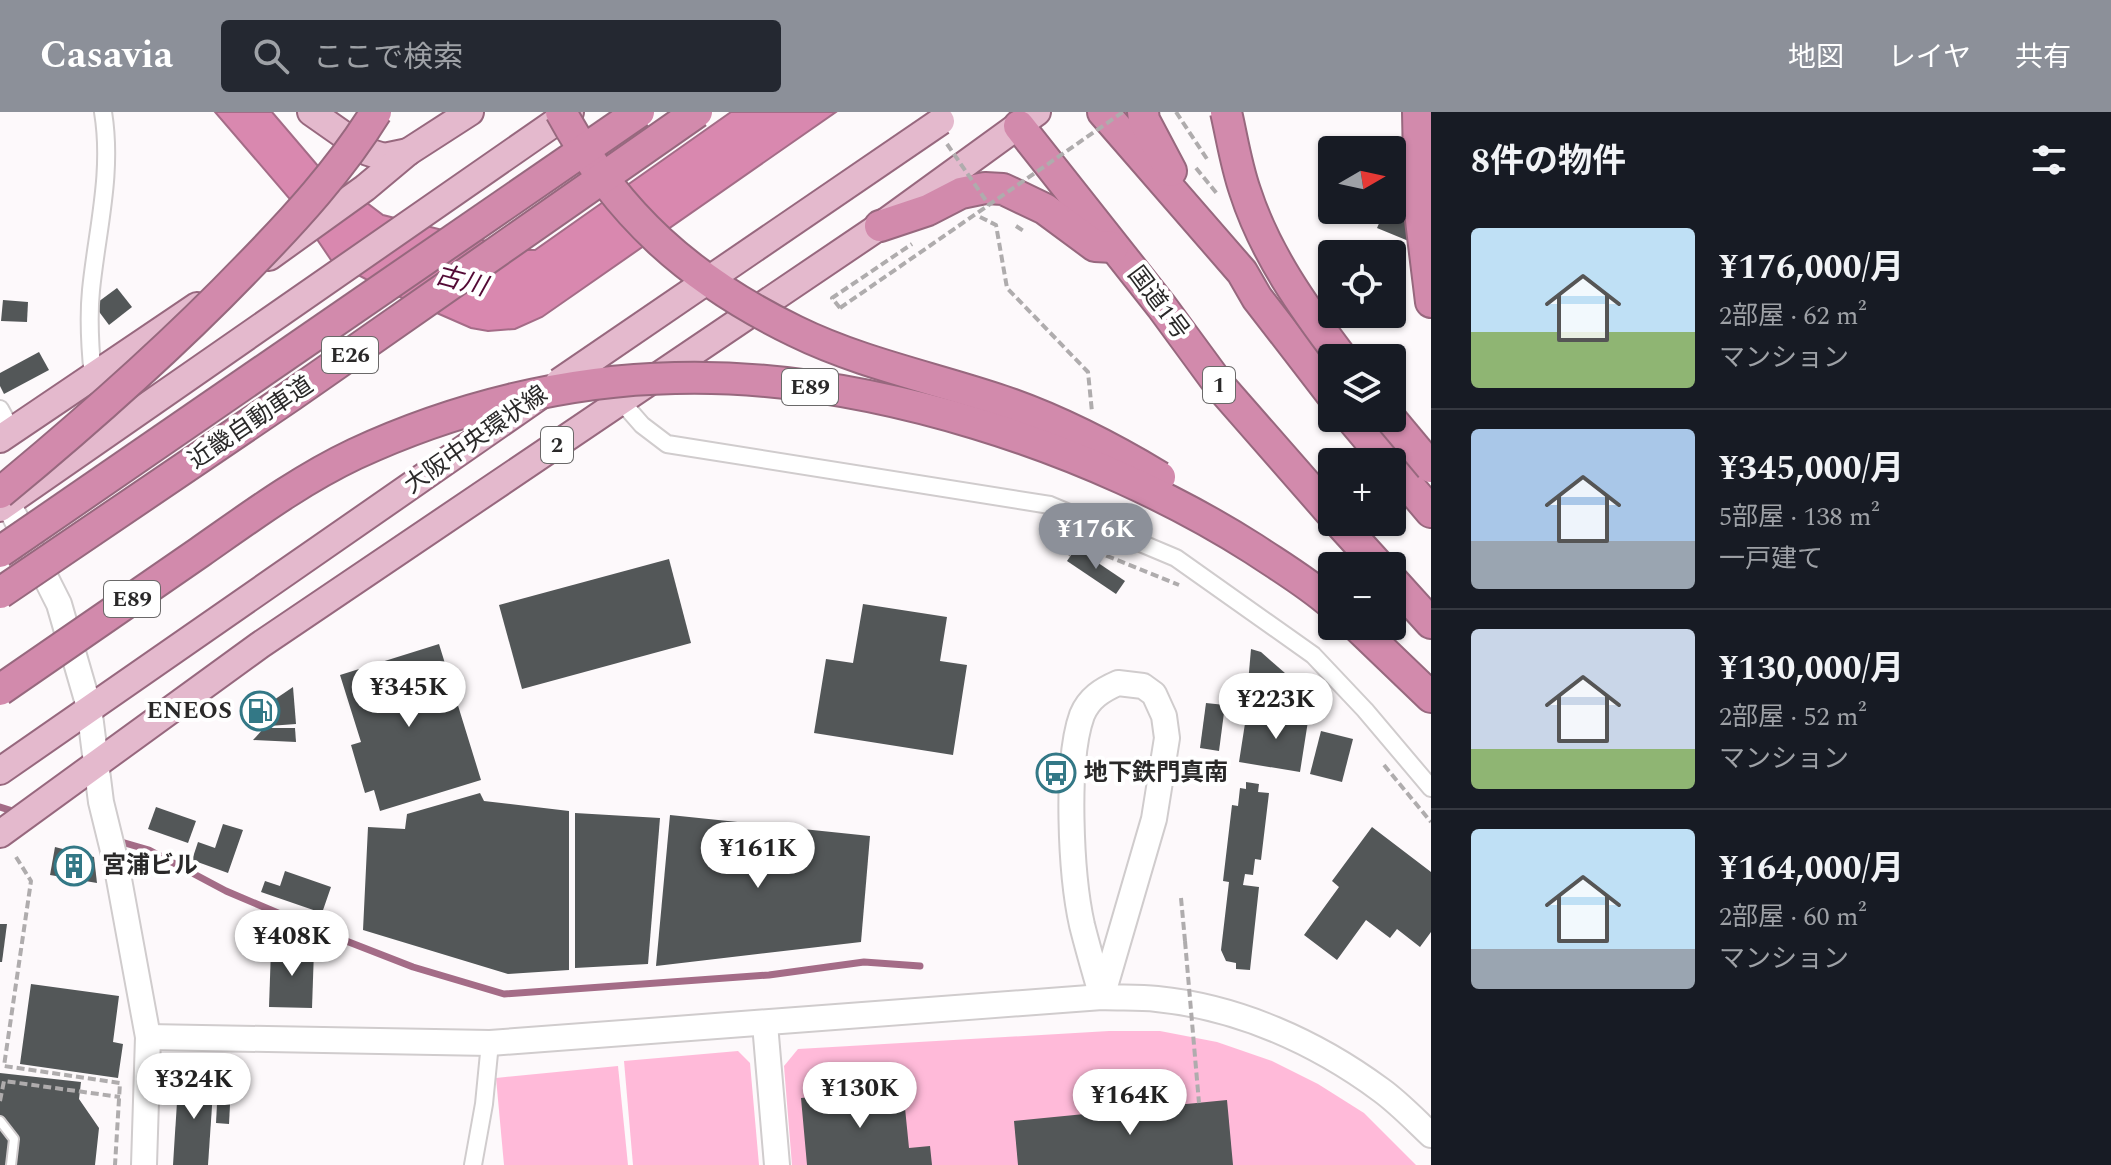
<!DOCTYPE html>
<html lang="ja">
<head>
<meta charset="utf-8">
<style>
	:root { --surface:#171b24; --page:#242831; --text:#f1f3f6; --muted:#9ea1a6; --line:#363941; --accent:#8c9099 }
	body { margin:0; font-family:Spectral,"Noto Sans JP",serif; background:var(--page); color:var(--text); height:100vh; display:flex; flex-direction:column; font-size:30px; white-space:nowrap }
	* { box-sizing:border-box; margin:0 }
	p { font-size:26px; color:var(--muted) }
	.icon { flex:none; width:44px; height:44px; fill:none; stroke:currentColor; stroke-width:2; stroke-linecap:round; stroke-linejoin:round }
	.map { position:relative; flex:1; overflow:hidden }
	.details { display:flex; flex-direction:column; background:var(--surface); width:680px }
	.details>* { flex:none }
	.needle { width:52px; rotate:81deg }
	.buttons { position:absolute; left:1318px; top:24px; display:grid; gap:16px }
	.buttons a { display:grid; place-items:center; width:88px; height:88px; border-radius:8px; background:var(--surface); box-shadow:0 2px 6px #0004; font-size:40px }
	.price { position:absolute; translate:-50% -68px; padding:0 18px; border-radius:28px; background:#fff; color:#222; font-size:26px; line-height:52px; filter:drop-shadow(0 2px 4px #0008) }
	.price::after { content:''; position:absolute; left:50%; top:48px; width:24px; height:18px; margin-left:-12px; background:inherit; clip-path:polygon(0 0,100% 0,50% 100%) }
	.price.current { background:var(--accent); color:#fff }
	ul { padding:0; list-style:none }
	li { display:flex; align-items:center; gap:24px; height:200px; padding:0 40px }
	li+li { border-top:2px solid var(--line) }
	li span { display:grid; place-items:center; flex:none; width:224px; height:160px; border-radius:8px; color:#555 }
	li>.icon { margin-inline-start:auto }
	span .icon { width:96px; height:96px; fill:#fffc; stroke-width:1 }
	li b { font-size:34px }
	h2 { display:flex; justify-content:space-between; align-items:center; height:96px; padding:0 40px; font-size:34px }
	header { display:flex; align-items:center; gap:48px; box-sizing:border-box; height:112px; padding:0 40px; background:var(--accent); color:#fff }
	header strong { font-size:38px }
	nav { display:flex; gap:44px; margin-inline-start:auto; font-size:28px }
	.search { width:560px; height:72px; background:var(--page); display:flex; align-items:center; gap:20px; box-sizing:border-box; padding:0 28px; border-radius:8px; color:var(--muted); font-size:30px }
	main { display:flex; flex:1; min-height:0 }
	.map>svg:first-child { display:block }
</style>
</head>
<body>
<header>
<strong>Casavia</strong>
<div class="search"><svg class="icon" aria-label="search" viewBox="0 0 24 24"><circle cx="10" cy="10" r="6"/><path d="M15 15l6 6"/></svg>ここで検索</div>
<nav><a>地図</a><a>レイヤ</a><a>共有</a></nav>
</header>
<main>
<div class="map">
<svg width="1431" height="1053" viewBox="0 0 1431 1053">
	<rect width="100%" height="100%" fill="#fdf9fb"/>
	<g fill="#ffbad9">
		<path d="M1109,919H1160L1217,930L1272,949L1318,972L1364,1001L1416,1053H792L784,954L798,937Z"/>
		<path d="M738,939L750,951L759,1053H633L624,949Z"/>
		<path d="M618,954L628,1053H504L496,966Z"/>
	</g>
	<path fill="#d988af" stroke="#a46c87" stroke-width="2" d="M215,0H272L318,54L383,103L522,138H535L731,0H836L542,205L515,217L488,219L471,216L391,181L331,148L289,86Z"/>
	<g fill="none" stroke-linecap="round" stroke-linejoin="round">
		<g stroke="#a46c87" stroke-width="7">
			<path d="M0,695L19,701"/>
			<path d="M118,729L149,738L226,779L318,818L413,855L504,882L769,863L864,850L920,854"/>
		</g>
	</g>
	<g fill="#535758">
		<path d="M1402,56L1431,68L1428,137L1377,116L1385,98H1392V80Z"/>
		<path d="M117,176L132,195L109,213L94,193Z"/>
		<path d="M3,188L28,190L27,210L1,209Z"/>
		<path d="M39,240L49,258L4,282L0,274V261Z"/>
		<path d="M1076,436L1125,469L1116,482L1067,449Z"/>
		<path d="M669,447L691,531L522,577L499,493Z"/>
		<path d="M863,492L947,505L940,549L967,553L953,643L814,621L826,547L853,551Z"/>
		<path d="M439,532L481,668L380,699L374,678L365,681L351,633L361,630L340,563Z"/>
		<path d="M1251,537L1261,540L1293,568L1291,594H1246Z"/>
		<path d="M293,575L296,612L269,614L265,594Z"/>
		<path d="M1297,588L1311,590L1300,660L1239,650L1246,605L1293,612Z"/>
		<path d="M1206,591L1225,593L1219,639L1200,636Z"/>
		<path d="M264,616H295L296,630L253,628Z"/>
		<path d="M1321,619L1353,627L1342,670L1310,662Z"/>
		<path d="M1246,670L1259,672L1258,680L1269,681L1261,748L1255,747L1253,763L1245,762L1243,773L1259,775L1250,858L1236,857V851L1226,849L1221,838L1229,770L1223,769L1232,693L1238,694L1240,676L1246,677Z"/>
		<path d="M480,681L484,689L569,699V858L508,862L363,818L368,715L405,717L407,702Z"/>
		<path d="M156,695L196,709L188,731L148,717Z"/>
		<path d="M575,701L660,706L648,852L575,856Z"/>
		<path d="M670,703L870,724L861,830L656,854Z"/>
		<path d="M223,712L243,718L228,761L192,748L198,730L215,736Z"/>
		<path d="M1372,715L1431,760V820L1420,835L1397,817L1390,826L1366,808L1337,848L1304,823L1339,775L1332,769Z"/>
		<path d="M55,735L94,745L97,771L50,763Z"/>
		<path d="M285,759L331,775L322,801L261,780L265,769L280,774Z"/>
		<path d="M0,812H7L2,850H0Z"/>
		<path d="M271,837L314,838L312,896L269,895Z"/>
		<path d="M31,872L119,884L113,930L123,932L118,966L20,952Z"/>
		<path d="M0,961L81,970L79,987L99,1016L95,1053H0Z"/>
		<path d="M189,963L214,965L208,1053H173L178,974Z"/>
		<path d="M218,973L231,974L229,1012L216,1011Z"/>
		<path d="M903,976L909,1036L930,1034L932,1053H807L801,986Z"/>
		<path d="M1227,988L1233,1053H1018L1014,1009Z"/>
	</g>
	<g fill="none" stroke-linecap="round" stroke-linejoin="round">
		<g stroke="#d0cccd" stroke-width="12">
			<path id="lane" d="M0,1009L14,1027L11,1053"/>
		</g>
		<g stroke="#d0cccd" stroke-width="20">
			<g id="street">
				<path d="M93,265C90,236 88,208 91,178C97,118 113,61 103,0"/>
				<path d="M621,289L642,313L667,332L1050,393L1176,446L1313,543L1365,598L1431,676"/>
				<path d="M0,297L12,319"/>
				<path d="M473,1053L484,992L490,931"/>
			</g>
		</g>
		<g stroke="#d0cccd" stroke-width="28">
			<g id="secondary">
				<path d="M0,375L59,492L89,595L101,690L116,751L148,925L144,1053"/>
				<path d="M1118,571L1143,574L1154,582L1164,604L1167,626L1154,707L1102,885C1095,861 1088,837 1082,813C1071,764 1065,650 1082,603C1089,586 1102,578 1118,571Z"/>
				<path d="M765,912L777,1053"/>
				<path d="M148,925L490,931L1102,885C1120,886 1139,885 1157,887C1238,895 1316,930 1381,978C1399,991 1415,1008 1431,1023"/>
			</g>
		</g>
		<g stroke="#97687e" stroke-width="30">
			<g id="primary">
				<path d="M311,0L368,40L384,45L408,40"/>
				<path d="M269,145L365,76L408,40L470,0"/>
				<path d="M0,327L197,194"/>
				<path d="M0,396L570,0"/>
				<path d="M0,659L540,284"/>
				<path d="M0,722L260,533L880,114L1037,0"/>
			</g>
		</g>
		<g stroke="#97687e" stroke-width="34">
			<g id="highway">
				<path d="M1103,0L1242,160L1257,186L1332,283"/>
				<path d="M1143,0L1144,8L1171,59"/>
				<path d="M1418,0L1420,100L1431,190"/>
				<path d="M1019,14L1162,195L1220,274L1332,402"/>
				<path d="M880,114L928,98L961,81L985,76L1003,77L1045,97L1095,134L1113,135"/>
				<path d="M1351,306L1388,350"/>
				<path d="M1392,354L1431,400"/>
				<path d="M1339,410L1379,454"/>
				<path d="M1392,468L1431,511"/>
				<path d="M1357,514L1431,585"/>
			</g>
		</g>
		<g stroke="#afacad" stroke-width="4" stroke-dasharray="8 4" stroke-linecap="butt">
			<path d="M1176,0L1209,50"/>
			<path d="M1196,56L1218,83"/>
			<path d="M980,105L996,113L1007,176L1088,260L1092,300"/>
			<path d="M1016,114L1025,120"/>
			<path d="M840,196L832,186L912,132"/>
			<path d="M1086,431L1107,444L1179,473"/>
			<path d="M1071,443L1065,437L1074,423"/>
			<path d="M1384,653L1431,710"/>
			<path d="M16,745L31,769L4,954L120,971L115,1053"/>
			<path d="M1181,786L1185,829"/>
			<path d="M0,989L4,969L120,985"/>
		</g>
		<use href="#lane" stroke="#fff" stroke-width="8"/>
		<use href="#street" stroke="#fff" stroke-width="16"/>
		<use href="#secondary" stroke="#fff" stroke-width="24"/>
		<use href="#primary" stroke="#e4b9cd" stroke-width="26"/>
		<use href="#highway" stroke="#d28aac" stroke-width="30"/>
		<g stroke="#97687e" stroke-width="30" stroke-linecap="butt">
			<path id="primary-bridge" d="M559,270L941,9"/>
		</g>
		<g stroke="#97687e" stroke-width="34" stroke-linecap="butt">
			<g id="highway-bridge">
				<path d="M561,0C617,103 690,168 795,219C860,251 934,266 1002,289C1058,308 1110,335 1160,365"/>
				<path d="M1226,0C1232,26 1236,53 1245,79C1265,141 1303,195 1342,246"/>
				<path d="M1390,306L1431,355"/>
				<path d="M0,381C86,310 170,236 248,155C295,107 340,58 376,0"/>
				<path d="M0,440L639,0"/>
				<path d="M0,481L292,283L697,0"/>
				<path d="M0,578C67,532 133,486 200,440C250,405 300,368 355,342C454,296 566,268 675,266C866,261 1094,335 1254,437C1281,455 1308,471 1332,492"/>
			</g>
		</g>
		<g stroke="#afacad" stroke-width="4" stroke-dasharray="8 4" stroke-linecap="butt">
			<path d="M947,32L989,93"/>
			<path d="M840,196L1123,0"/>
			<path d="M1185,829L1199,991"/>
		</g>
		<use href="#primary-bridge" stroke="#e4b9cd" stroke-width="26"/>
		<use href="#highway-bridge" stroke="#d28aac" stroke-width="30"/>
	</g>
	<defs>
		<g id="fuel-ring" transform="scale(2)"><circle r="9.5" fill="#fff" stroke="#337886" stroke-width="1.5"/><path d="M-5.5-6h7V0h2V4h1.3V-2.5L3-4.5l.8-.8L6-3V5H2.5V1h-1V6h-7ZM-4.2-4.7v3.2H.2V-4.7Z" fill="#337886"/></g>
		<g id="bus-ring" transform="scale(2)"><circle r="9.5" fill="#fff" stroke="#337886" stroke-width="1.5"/><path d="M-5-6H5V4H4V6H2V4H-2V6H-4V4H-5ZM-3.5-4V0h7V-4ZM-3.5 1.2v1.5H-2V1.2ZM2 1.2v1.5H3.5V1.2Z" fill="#337886"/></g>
		<g id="building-ring" transform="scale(2)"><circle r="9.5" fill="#fff" stroke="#337886" stroke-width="1.5"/><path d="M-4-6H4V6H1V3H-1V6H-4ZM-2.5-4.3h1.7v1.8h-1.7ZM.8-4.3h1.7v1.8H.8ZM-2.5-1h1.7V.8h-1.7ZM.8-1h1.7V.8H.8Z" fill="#337886"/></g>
	</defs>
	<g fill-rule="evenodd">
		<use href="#fuel-ring" x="260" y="599"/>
		<use href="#bus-ring" x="1056" y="661"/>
		<use href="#building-ring" x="74" y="754"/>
	</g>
	<g text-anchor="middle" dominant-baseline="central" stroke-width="8" stroke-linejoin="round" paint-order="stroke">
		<g fill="#fff" stroke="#6a6969" stroke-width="2">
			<rect x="322" y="225" width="56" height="36" rx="6"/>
			<rect x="1203" y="255" width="32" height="36" rx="6"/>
			<rect x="782" y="257" width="56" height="36" rx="6"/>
			<rect x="541" y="315" width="32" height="36" rx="6"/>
			<rect x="104" y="469" width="56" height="36" rx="6"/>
		</g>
		<g font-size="22" font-weight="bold" fill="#2a2929">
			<text x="350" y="243">E26</text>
			<text x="1219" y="273">1</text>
			<text x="810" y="275">E89</text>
			<text x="557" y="333">2</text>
			<text x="132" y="487">E89</text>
		</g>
		<g font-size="24" fill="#2a2929" stroke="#fff">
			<text transform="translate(1158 191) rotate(53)">国道1号</text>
			<text transform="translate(251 311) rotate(-34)">近畿自動車道</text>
			<text transform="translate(476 328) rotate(-35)">大阪中央環状線</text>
		</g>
		<g font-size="24" font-weight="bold" fill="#2a2929" stroke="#fff" text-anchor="start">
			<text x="232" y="599" text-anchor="end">ENEOS</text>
			<text x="1084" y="661">地下鉄門真南</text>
			<text x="102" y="754">宮浦ビル</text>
		</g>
		<g font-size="26" font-style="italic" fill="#530a35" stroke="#fff">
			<text transform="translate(461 169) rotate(15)">古川</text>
		</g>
	</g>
</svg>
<div class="buttons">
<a><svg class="needle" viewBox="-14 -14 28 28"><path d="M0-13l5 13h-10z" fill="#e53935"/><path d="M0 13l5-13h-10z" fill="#9ea1a6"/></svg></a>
<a><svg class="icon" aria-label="locate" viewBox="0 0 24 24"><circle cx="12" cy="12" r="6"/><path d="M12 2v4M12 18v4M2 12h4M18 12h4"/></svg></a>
<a><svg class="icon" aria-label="layers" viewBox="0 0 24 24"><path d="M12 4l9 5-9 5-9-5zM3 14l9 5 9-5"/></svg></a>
<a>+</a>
<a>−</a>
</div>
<b class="price current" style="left:1096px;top:459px">¥176K</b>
<b class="price" style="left:409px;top:617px">¥345K</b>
<b class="price" style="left:1276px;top:629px">¥223K</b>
<b class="price" style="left:758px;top:778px">¥161K</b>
<b class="price" style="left:292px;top:866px">¥408K</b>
<b class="price" style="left:194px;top:1009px">¥324K</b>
<b class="price" style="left:860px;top:1018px">¥130K</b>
<b class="price" style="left:1130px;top:1025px">¥164K</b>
</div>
<section class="details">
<h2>8件の物件<svg class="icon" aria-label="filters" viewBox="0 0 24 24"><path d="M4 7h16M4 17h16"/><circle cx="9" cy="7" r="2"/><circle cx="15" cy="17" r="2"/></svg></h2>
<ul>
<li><span style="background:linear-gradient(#bfe0f5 65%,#8fb573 0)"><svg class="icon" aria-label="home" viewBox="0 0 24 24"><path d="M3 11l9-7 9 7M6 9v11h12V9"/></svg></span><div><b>¥176,000/月</b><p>2部屋 · 62 m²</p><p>マンション</p></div></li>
<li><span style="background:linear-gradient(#a9c7e8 70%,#9aa5b1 0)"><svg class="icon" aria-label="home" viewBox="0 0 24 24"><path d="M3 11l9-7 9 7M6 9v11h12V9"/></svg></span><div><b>¥345,000/月</b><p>5部屋 · 138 m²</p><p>一戸建て</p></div></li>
<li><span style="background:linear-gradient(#c9d6e8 75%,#8fb573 0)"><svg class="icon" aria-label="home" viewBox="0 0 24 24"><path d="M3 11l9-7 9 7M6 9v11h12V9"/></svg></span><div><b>¥130,000/月</b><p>2部屋 · 52 m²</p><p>マンション</p></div></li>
<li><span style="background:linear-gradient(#bfe0f5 75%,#9aa5b1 0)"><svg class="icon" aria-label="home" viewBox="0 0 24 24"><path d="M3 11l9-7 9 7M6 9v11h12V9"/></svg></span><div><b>¥164,000/月</b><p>2部屋 · 60 m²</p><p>マンション</p></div></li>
</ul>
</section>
</main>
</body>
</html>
